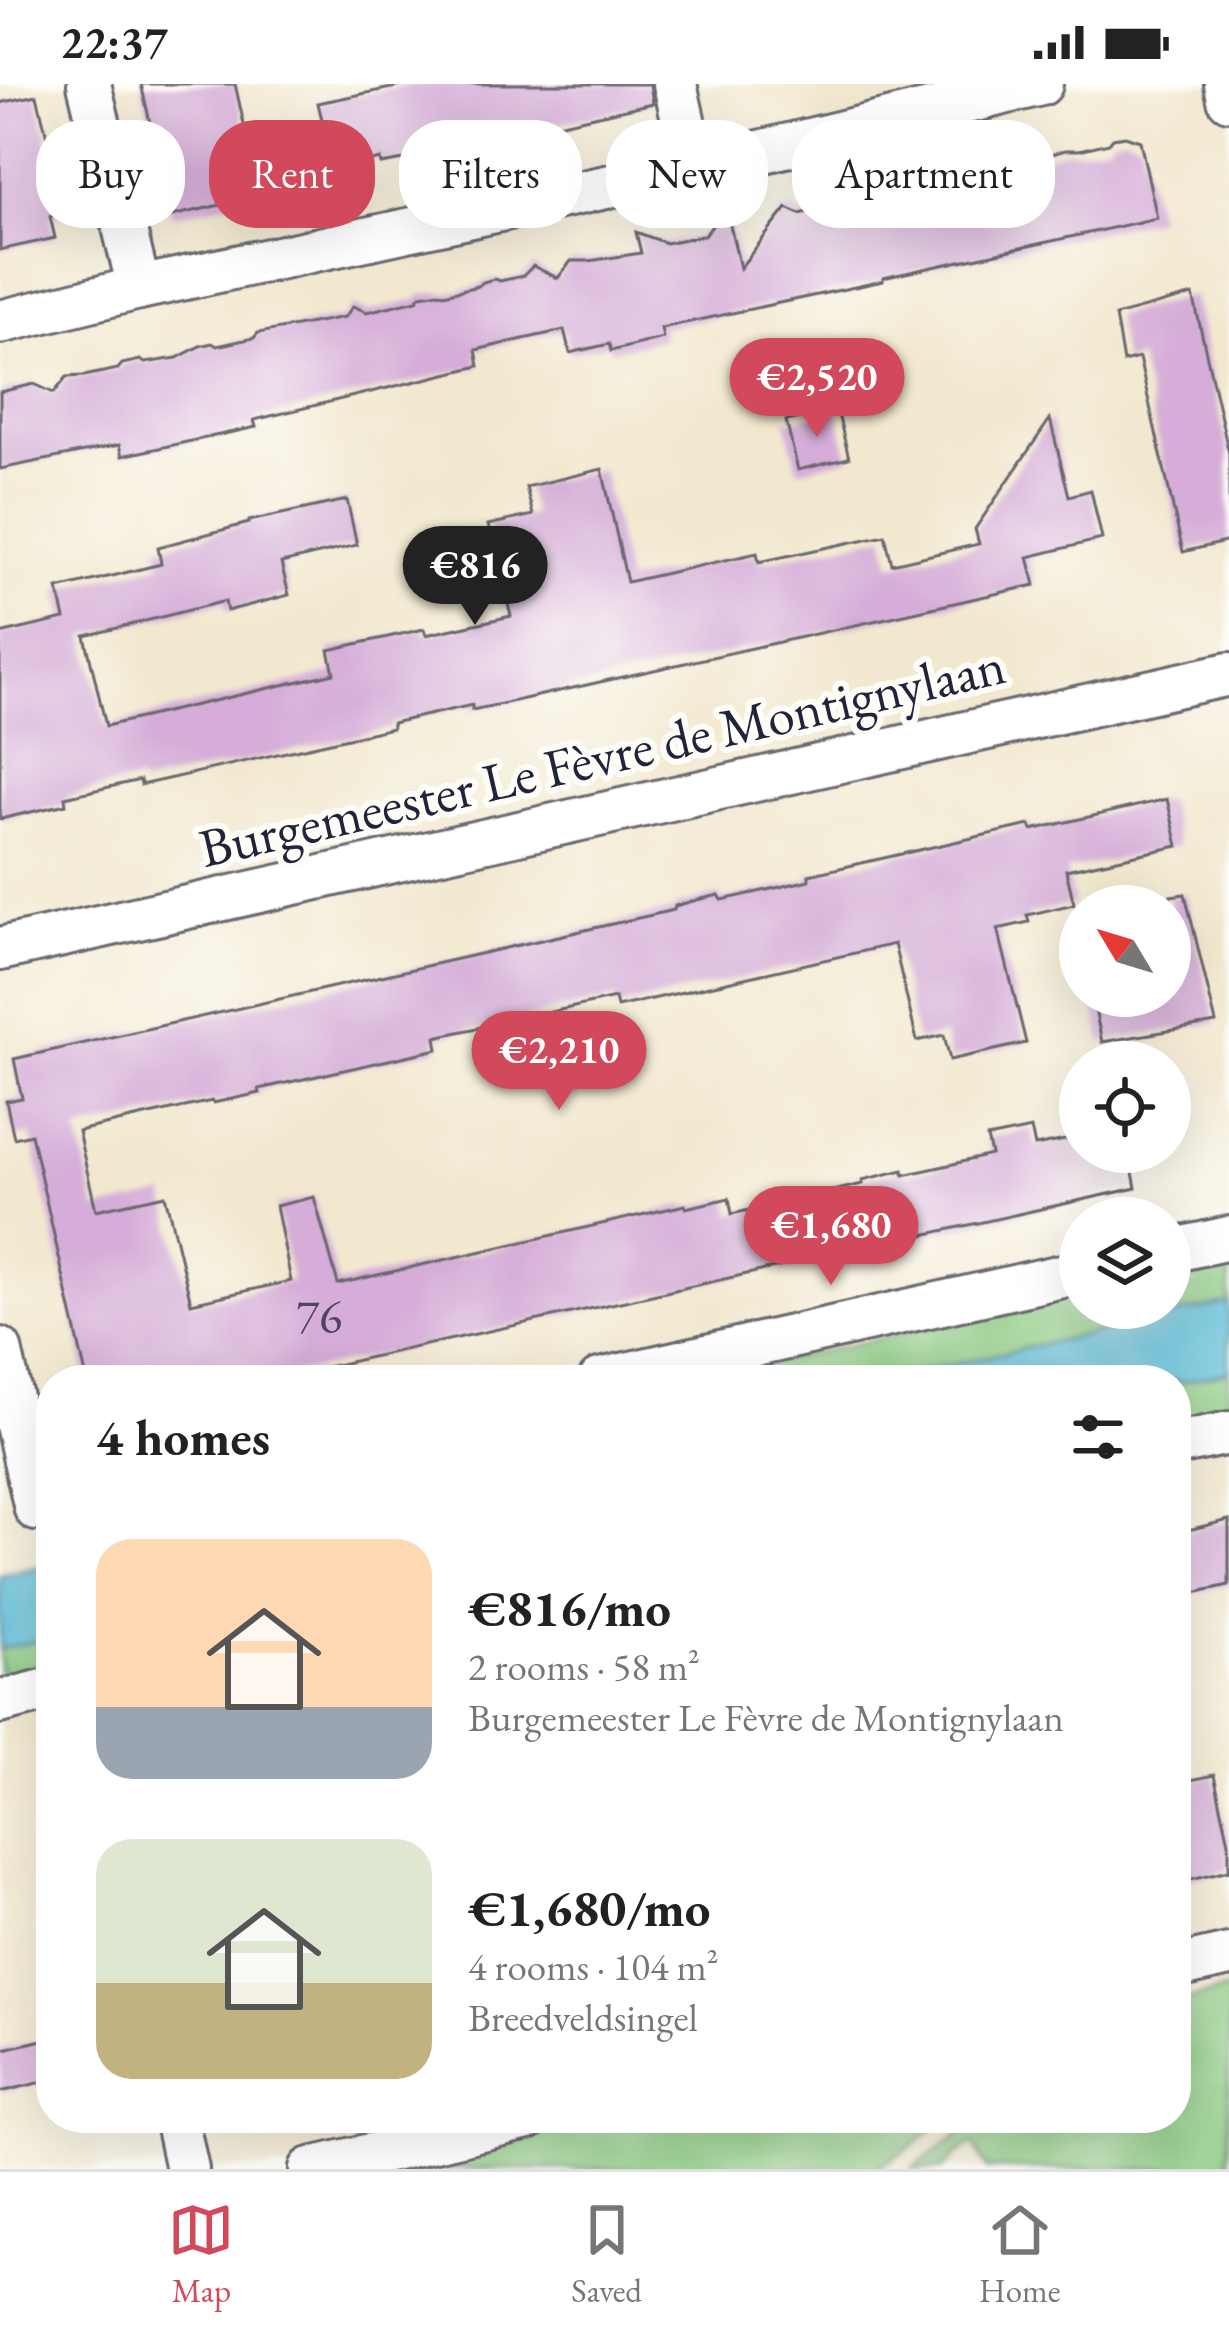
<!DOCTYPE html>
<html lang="en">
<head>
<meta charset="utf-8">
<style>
	:root { --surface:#fff; --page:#f2f2f2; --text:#222; --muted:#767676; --line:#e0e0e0; --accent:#d1495b }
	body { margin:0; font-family:"EB Garamond",serif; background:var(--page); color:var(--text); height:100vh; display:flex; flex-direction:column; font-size:45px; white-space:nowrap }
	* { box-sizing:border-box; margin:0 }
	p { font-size:39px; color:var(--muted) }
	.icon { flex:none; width:66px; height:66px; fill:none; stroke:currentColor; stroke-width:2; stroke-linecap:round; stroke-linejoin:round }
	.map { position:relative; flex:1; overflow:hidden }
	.details { position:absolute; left:36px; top:1281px; width:1155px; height:768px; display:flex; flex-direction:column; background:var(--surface); border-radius:48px; box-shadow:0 12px 48px #0002 }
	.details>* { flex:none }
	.hud { position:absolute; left:36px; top:36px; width:1158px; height:108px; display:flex; gap:24px }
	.needle { width:78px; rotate:308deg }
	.controls { position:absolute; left:1059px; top:801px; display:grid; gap:24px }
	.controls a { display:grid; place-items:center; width:132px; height:132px; border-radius:50%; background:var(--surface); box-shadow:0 12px 48px #0002; font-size:60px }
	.price { position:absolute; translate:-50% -102px; padding:0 27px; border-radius:42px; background:var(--accent); color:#fff; font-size:39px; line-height:78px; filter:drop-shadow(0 3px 6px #0008) }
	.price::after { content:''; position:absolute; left:50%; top:72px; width:36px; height:27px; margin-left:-18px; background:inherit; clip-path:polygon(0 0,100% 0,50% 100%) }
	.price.active { background:#222; color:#fff }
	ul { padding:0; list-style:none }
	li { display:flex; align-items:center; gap:36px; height:300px; padding:0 60px }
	li span { display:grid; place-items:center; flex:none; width:336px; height:240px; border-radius:36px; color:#555 }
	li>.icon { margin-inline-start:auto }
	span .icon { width:144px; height:144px; fill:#fffc; stroke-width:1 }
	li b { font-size:51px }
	h2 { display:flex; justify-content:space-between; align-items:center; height:144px; padding:0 60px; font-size:51px }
	.chip { padding:0 42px; border-radius:48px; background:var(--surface); box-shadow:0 12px 48px #0002; font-size:42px; line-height:108px }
	.chip.active { background:var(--accent); color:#fff }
	.status { display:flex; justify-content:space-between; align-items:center; height:84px; padding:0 60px; background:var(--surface); direction:ltr }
	.status svg { height:33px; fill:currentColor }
	.tab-bar { display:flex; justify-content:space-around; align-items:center; height:168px; border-top:3px solid var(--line); background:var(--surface); font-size:33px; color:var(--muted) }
	.tab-bar a { display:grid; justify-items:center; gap:6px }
	.tab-bar .active { color:var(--accent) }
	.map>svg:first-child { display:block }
</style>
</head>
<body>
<div class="status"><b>22:37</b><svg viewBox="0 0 49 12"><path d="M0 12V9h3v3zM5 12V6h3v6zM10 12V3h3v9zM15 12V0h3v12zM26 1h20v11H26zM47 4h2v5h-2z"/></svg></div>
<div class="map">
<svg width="1229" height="2085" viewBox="0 0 1229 2085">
	<rect width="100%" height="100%" fill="#fdfcf7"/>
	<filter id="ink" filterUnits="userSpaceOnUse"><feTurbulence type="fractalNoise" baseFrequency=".00833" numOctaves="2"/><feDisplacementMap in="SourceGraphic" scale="24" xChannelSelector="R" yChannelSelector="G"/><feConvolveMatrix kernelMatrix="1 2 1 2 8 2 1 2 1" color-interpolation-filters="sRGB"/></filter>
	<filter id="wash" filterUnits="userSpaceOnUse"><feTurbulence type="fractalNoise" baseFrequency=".004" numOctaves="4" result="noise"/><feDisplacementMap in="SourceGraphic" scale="48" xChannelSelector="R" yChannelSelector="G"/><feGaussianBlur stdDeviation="2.7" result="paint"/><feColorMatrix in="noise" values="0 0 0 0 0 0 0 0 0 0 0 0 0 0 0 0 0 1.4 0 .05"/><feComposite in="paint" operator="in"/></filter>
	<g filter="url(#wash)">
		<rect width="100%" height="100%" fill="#f2e8cf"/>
		<g fill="#8ac981" stroke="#56765e" stroke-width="3">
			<path d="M1229,1175V1219L880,1296H694L1080,1209V1224H1170V1189Z"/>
			<path d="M1229,1287V1325L1176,1337V1299Z"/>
			<path d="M50,1554L51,1590L0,1602V1565Z"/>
			<path d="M1229,1905V2085H987L974,2060L956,2071L943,2085H911L974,2040L977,2034H1176V1918Z"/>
			<path d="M621,2034H946L912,2062L875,2085H394Z"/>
		</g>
		<g fill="#58bad6" stroke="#3d6e88" stroke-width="3">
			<path d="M1229,1219V1287L1176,1299V1296H883Z"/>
			<path d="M51,1480V1554L0,1565V1491Z"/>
		</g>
		<g id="blocks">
			<g fill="#d5add8">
				<path d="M141,0H235L260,112L172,132Z"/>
				<path d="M411,0H650L653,19L543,43L540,48L473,59L451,64L449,68L381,80L380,75L334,86L318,19Z"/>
				<path d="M37,11L65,129L50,132L55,154L0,166V19Z"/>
				<path d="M1125,52L1140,57L1157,134L883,194V197L661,244L663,254L611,267L609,260L570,269L564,246L519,256L476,266L479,282L254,336L256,343L122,372L119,361L0,385V308L34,300L54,309L67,293L84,292L118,285L122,280L140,276L145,279L177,274L200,262L212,259L217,262L254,254L258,249L345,233L353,222L367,228L417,216L421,211L439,208L444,210L478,202L483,198L494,195L500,197L523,192L533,182L558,194L571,177H589L641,169L636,148L666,159L705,151L726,124L740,184L787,124L800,130L838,121L847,110L860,116L912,107L906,85L937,98L975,90L984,79L992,82L1021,76L1027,78L1065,66H1079L1109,59L1113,54Z"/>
				<path d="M1193,211L1229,370V457L1183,468L1139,274L1123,278L1115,232Z"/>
				<path d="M837,326L849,374L798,386L786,337Z"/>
				<path d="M1050,335L1069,412L1091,406L1102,455L1028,473L1035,501L506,619L472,626V621L392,639V644L141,701L140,696L65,713L66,720L0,735V550L65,535L58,505L161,480L158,463L249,439V437L347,416L357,461L281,479L289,511L227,527L225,517L85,552L106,642L334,589L329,566L424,545L426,551L511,532L488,441L533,431L526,403L602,385L627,498L757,469L759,478L885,451L892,480L979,460L975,445Z"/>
				<path d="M1167,715L1178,762L1066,786L1074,820L1027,831L1029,838L998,845L1026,959L950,976L944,951L917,957L894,860L617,923L615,914L436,953L438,965L259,1005L260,1009L213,1019L212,1017L78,1047L96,1126L165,1111L191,1219L291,1197L276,1122L314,1113L338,1200L685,1121L686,1124L729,1114L732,1130L863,1100L862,1096L903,1086L904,1091L949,1081L991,1071L987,1054L1031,1045L1035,1062L1080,1053V1068H1129L1136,1104L290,1291L291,1296H87L31,1050L14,1054L6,1017L22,1014L14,975L674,826L675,822L697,816L719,811L722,816L780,803L809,796V791L1003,747L1030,741L1032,746Z"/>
				<path d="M1185,810L1216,939L1102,958L1092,912H1170V812Z"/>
				<path d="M1229,1436V1501L1176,1513V1449Z"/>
				<path d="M1214,1691L1229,1758V1786L1187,1796L1184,1783L1176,1785V1699Z"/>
				<path d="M51,1954V1996L0,2008V1966Z"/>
			</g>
		</g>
	</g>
	<g filter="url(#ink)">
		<use href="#blocks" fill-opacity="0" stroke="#6b676f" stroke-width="3"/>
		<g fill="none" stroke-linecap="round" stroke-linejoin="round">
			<g stroke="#6b676f" stroke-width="48">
				<g id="street">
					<path d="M89,0L139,204"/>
					<path d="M675,0L694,84"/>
					<path d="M1226,0L1229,15"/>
					<path d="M0,238L139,204L694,84L1041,0"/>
					<path d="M0,865L1229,590"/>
					<path d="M1170,1167L1229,1154"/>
					<path d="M0,1265L36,1425"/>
					<path d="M600,1296L1080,1188"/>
					<path d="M1176,1360L1229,1349"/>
					<path d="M0,1618L51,1605"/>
					<path d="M1176,1883L1229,1871"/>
					<path d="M176,2034L187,2085"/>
					<path d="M311,2085L528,2034"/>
				</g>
			</g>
			<use href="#street" stroke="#fff" stroke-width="42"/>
		</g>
	</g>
	<g text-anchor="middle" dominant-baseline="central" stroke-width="12" stroke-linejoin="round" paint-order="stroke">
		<g font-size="48" fill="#4f4562">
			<text x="319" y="1232">76</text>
		</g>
		<g font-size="54" fill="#22223b" stroke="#fdfcf7">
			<text transform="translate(602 672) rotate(-13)">Burgemeester Le Fèvre de Montignylaan</text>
		</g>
	</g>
</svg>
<div class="controls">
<a><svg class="needle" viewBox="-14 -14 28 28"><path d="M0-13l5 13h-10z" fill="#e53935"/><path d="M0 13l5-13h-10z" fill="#767676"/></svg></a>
<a><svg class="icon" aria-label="locate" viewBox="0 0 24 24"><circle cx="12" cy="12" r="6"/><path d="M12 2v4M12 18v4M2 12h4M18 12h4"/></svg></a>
<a><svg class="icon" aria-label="layers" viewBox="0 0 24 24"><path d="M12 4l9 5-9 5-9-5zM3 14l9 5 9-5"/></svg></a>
</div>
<b class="price" style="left:817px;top:356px">€2,520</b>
<b class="price active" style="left:475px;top:544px">€816</b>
<b class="price" style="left:559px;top:1029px">€2,210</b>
<b class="price" style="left:831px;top:1204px">€1,680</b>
<div class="hud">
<a class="chip">Buy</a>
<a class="chip active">Rent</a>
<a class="chip">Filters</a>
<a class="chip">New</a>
<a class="chip">Apartment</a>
</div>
<section class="details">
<h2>4 homes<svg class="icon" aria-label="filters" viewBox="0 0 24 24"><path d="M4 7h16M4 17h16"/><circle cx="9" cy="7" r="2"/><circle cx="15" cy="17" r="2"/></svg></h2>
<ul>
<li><span style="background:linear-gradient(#ffd9b3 70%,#9aa5b1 0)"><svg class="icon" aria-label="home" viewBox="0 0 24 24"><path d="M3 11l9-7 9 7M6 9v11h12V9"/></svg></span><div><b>€816/mo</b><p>2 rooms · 58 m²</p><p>Burgemeester Le Fèvre de Montignylaan</p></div></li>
<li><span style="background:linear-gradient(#dfe7d0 60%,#c2b280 0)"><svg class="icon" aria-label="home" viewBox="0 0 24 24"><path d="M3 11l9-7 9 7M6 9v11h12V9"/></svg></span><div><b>€1,680/mo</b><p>4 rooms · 104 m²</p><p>Breedveldsingel</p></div></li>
</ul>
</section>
</div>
<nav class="tab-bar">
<a class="active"><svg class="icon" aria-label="map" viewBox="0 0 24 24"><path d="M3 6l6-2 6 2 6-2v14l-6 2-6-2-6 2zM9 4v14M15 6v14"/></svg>Map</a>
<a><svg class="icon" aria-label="saved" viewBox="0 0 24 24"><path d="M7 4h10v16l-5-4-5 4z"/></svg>Saved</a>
<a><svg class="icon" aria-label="home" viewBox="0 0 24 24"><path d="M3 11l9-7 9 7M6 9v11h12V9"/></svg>Home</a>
</nav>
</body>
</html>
